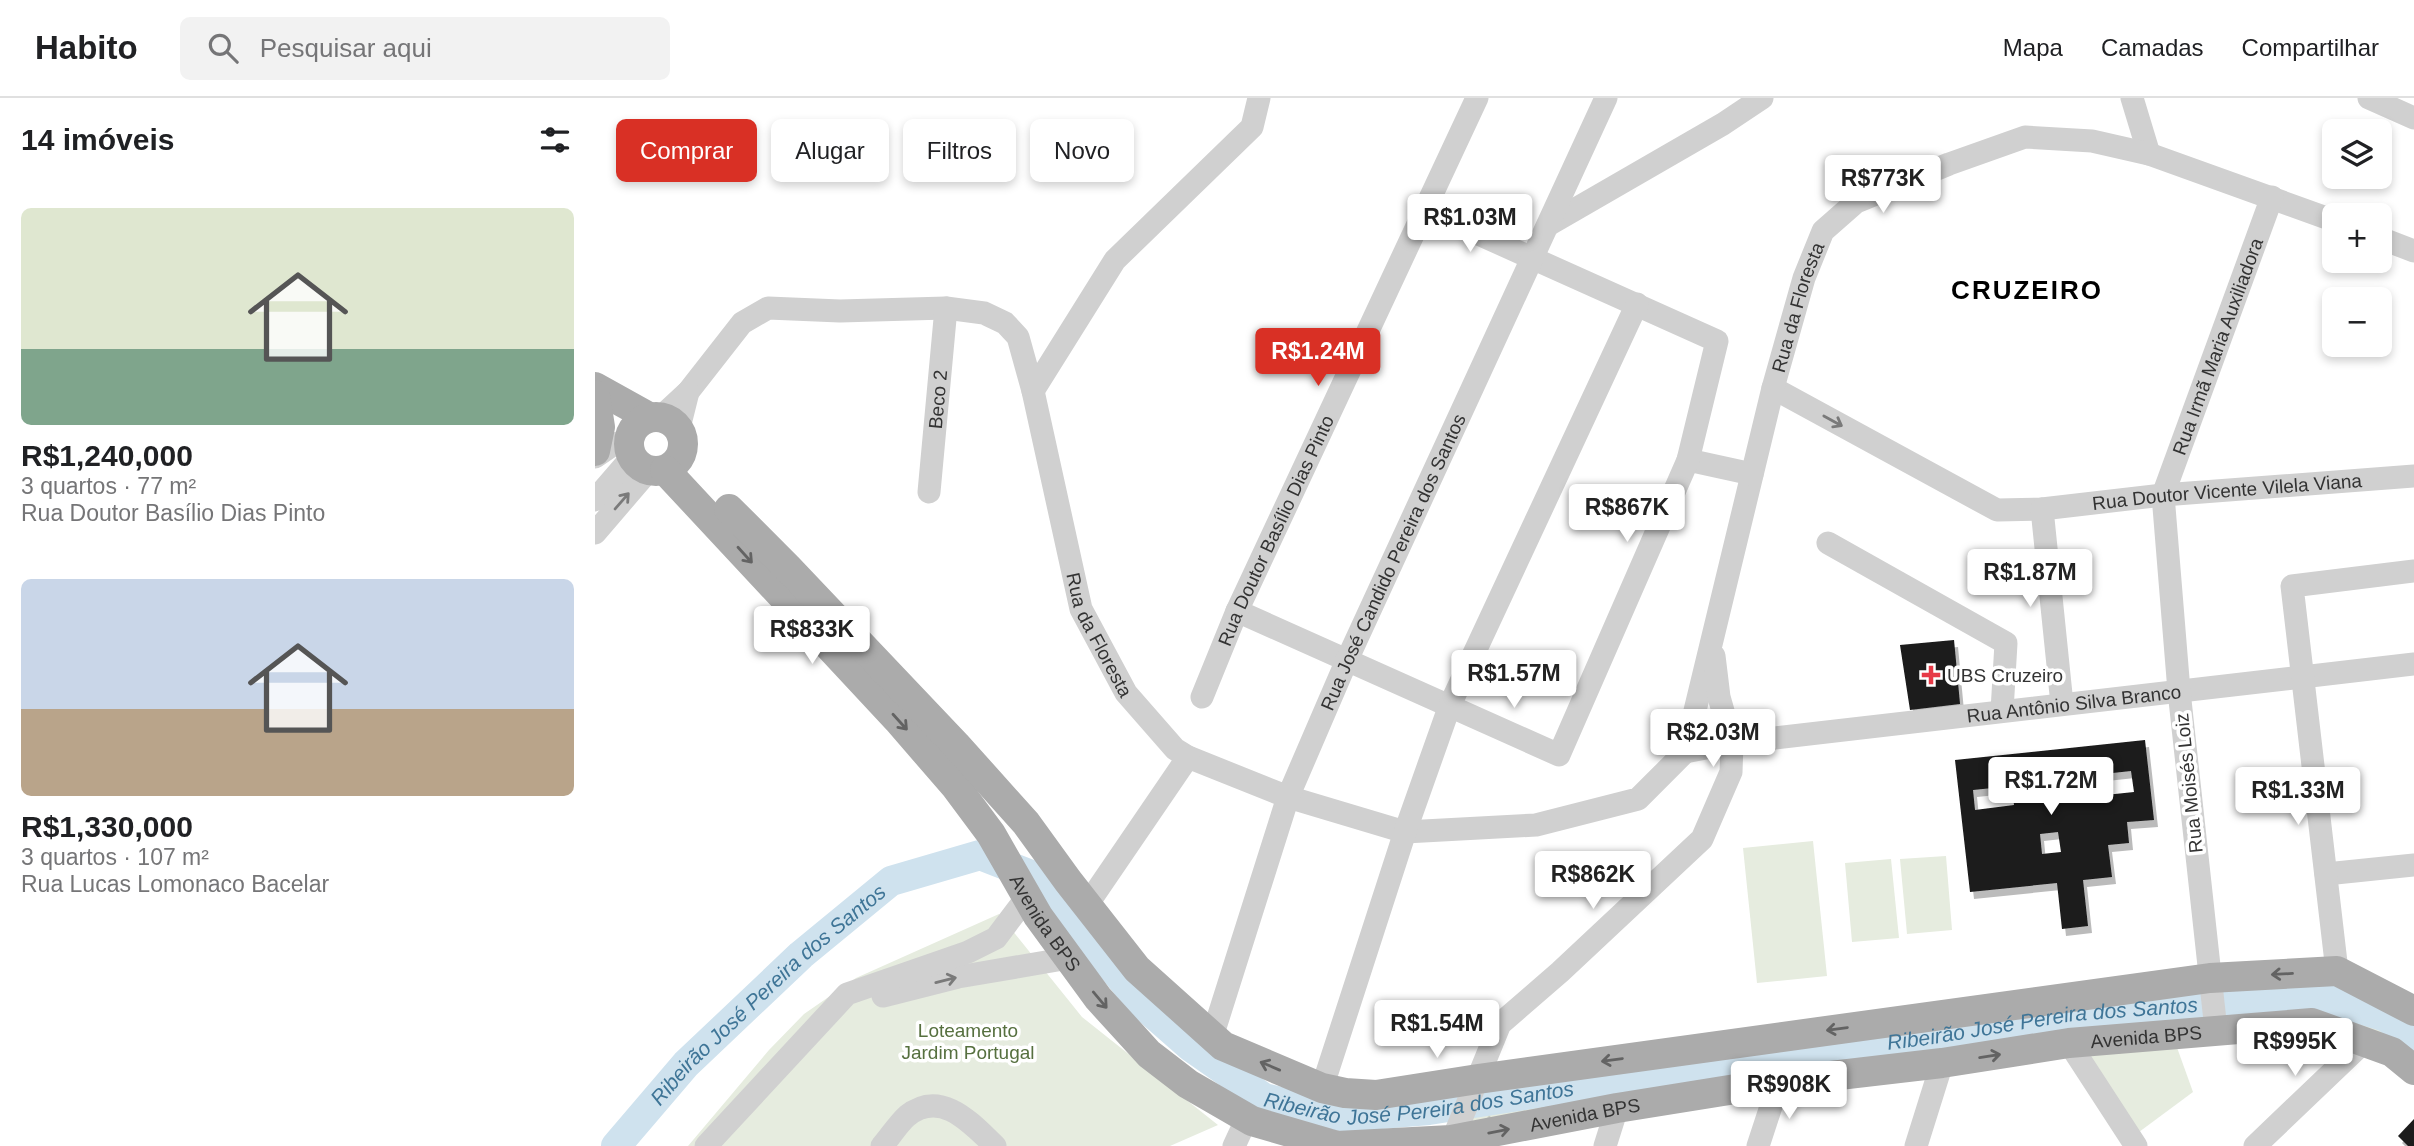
<!DOCTYPE html>
<html lang="pt">
<head>
<meta charset="utf-8">
<style>
	:root { --surface:#fff; --page:#f2f2f2; --text:#202124; --muted:#757577; --line:#e0e0e0; --accent:#d93025 }
	body { margin:0; font-family:Helvetica,sans-serif; background:var(--page); color:var(--text); height:100vh; display:flex; flex-direction:column; font-size:26px; white-space:nowrap }
	* { box-sizing:border-box; margin:0 }
	p { font-size:23px; color:var(--muted) }
	.icon { flex:none; width:38px; height:38px; fill:none; stroke:currentColor; stroke-width:2; stroke-linecap:round; stroke-linejoin:round }
	.map { position:relative; flex:1; overflow:hidden }
	.sheet { display:flex; flex-direction:column; background:var(--surface); width:595px }
	.sheet>* { flex:none }
	.hud { position:absolute; left:21px; top:21px; width:665px; height:63px; display:flex; gap:14px }
	.tools { position:absolute; left:1727px; top:21px; display:grid; gap:14px }
	.tools a { display:grid; place-items:center; width:70px; height:70px; border-radius:10px; background:var(--surface); box-shadow:0 4px 10px #0003; font-size:35px }
	.price { position:absolute; translate:-50% -60px; padding:0 16px; border-radius:7px; background:#fff; color:#222; font-size:23px; line-height:46px; filter:drop-shadow(0 2px 4px #0008) }
	.price::after { content:''; position:absolute; left:50%; top:42px; width:21px; height:16px; margin-left:-10px; background:inherit; clip-path:polygon(0 0,100% 0,50% 100%) }
	.price.selected { background:var(--accent); color:#fff }
	ul { padding:0; list-style:none }
	li { display:grid; align-content:center; gap:14px; height:371px; padding:0 21px }
	li span { display:grid; place-items:center; height:217px; border-radius:10px; color:#555 }
	li>.icon { margin-inline-start:auto }
	span .icon { width:126px; height:126px; fill:#fffc; stroke-width:1 }
	li b { font-size:30px }
	h2 { display:flex; justify-content:space-between; align-items:center; height:84px; padding:0 21px; font-size:30px }
	.chip { padding:0 24px; border-radius:10px; background:var(--surface); box-shadow:0 4px 10px #0003; font-size:24px; line-height:63px }
	.chip.selected { background:var(--accent); color:#fff }
	header { display:flex; align-items:center; gap:42px; box-sizing:border-box; height:98px; padding:0 35px; background:var(--surface); border-bottom:2px solid var(--line) }
	header strong { font-size:33px }
	nav { display:flex; gap:38px; margin-inline-start:auto; font-size:24px }
	.search { width:490px; height:63px; background:var(--page); display:flex; align-items:center; gap:18px; box-sizing:border-box; padding:0 24px; border-radius:10px; color:var(--muted); font-size:26px }
	main { display:flex; flex:1; min-height:0 }
	.map>svg:first-child { display:block }
</style>
</head>
<body>
<header>
<strong>Habito</strong>
<div class="search"><svg class="icon" aria-label="search" viewBox="0 0 24 24"><circle cx="10" cy="10" r="6"/><path d="M15 15l6 6"/></svg>Pesquisar aqui</div>
<nav><a>Mapa</a><a>Camadas</a><a>Compartilhar</a></nav>
</header>
<main>
<section class="sheet">
<h2>14 imóveis<svg class="icon" aria-label="filters" viewBox="0 0 24 24"><path d="M4 7h16M4 17h16"/><circle cx="9" cy="7" r="2"/><circle cx="15" cy="17" r="2"/></svg></h2>
<ul>
<li><span style="background:linear-gradient(#dfe7d0 65%,#7fa58c 0)"><svg class="icon" aria-label="home" viewBox="0 0 24 24"><path d="M3 11l9-7 9 7M6 9v11h12V9"/></svg></span><div><b>R$1,240,000</b><p>3 quartos · 77 m²</p><p>Rua Doutor Basílio Dias Pinto</p></div></li>
<li><span style="background:linear-gradient(#c9d6e8 60%,#b9a48a 0)"><svg class="icon" aria-label="home" viewBox="0 0 24 24"><path d="M3 11l9-7 9 7M6 9v11h12V9"/></svg></span><div><b>R$1,330,000</b><p>3 quartos · 107 m²</p><p>Rua Lucas Lomonaco Bacelar</p></div></li>
</ul>
</section>
<div class="map">
<svg width="1819" height="1048" viewBox="0 0 1819 1048">
	<defs>
		<pattern id="forest-firs" width="22" height="20" patternUnits="userSpaceOnUse" patternTransform="scale(1.75)"><rect width="22" height="20" fill="#e6ecdf"/><path d="M5 1l3.5 6h-7zM16 11l3.5 6h-7z" fill="#c6cbc0"/></pattern>
		<filter id="shadow"><feDropShadow dx="4" dy="7" stdDeviation="0" flood-color="#0004"/></filter>
	</defs>
	<rect width="100%" height="100%" fill="#fff"/>
	<g fill="url(#forest-firs)">
		<path d="M1624,888L1732,894L1794,914L1819,930V969L1799,953L1631,925Z"/>
		<path d="M1606,889L1611,925L870,1032L892,986Z"/>
	</g>
	<g fill="#e6ecdf">
		<path d="M1218,743L1232,878L1162,885L1148,750Z"/>
		<path d="M1351,758L1357,832L1312,836L1305,761Z"/>
		<path d="M1296,761L1304,840L1257,844L1250,765Z"/>
		<path d="M404,816L487,919L623,1027L575,1048H93L174,952L209,916L261,880Z"/>
		<path d="M1580,944L1598,994L1544,1034L1493,957Z"/>
	</g>
	<g fill="none" stroke-linecap="round" stroke-linejoin="round">
		<path stroke="#cfe2ee" stroke-width="30" id="s1" d="M21,1048L91,966L206,857L296,783L385,757L444,780L547,906L596,949L669,1000L749,1019L834,1012L1179,958L1331,939L1477,915L1697,899L1732,901L1791,919L1819,940"/>
	</g>
	<g fill="#1a1a1a" fill-rule="evenodd" filter="url(#shadow)">
		<path d="M1359,542L1365,606L1315,612L1305,547Z"/>
		<path d="M1550,642L1559,722L1532,724L1534,745L1513,747L1517,779L1488,782L1493,828L1467,831L1462,785L1375,794L1360,662ZM1536,673L1539,694L1482,700L1480,679ZM1457,683L1460,703L1442,705L1440,685ZM1417,688L1419,707L1380,712L1378,692ZM1463,734L1466,754L1447,756L1445,736Z"/>
		<path d="M1819,1021V1048H1813L1803,1038Z"/>
	</g>
	<g fill="none" stroke-linecap="round" stroke-linejoin="round">
		<g stroke="#d0d0d0" stroke-width="23">
			<path d="M1537,0L1554,56"/>
			<path d="M1774,0L1819,20"/>
			<path d="M953,127L1128,26L1167,0"/>
			<path d="M1785,140L1819,153"/>
			<path id="s2" d="M1178,290L1402,412L1447,411L1568,397L1819,378"/>
			<path d="M438,293L520,162L657,29L664,0"/>
			<path id="s3" d="M66,319L93,294L147,225L173,210L245,213L351,210L389,215L410,225L423,239L438,293L486,511L531,595L580,651L593,659L693,699L810,734L941,727L1043,701L1090,654L1178,290L1209,180L1228,133L1261,104L1354,66L1430,39L1497,43L1554,56L1740,123"/>
			<path d="M84,330L93,294"/>
			<path d="M0,359L19,346L34,342"/>
			<path d="M1093,362L1157,376"/>
			<path id="s4" d="M334,394L351,210"/>
			<path d="M0,402L37,359"/>
			<path d="M1447,411L1467,606"/>
			<path d="M0,435L54,372"/>
			<path d="M1233,445L1411,545L1407,613"/>
			<path d="M642,513L964,657L1093,362L1122,243L830,112"/>
			<path id="s5" d="M607,599L642,513L882,0"/>
			<path id="s6" d="M1090,654L1137,645L1819,566"/>
			<path d="M1731,776L1819,767"/>
			<path d="M492,807L593,659"/>
			<path d="M1742,873L1697,488L1819,473"/>
			<path d="M288,898L363,879L474,860"/>
			<path id="s7" d="M1621,932L1584,593L1568,397L1677,99"/>
			<path id="s8" d="M617,939L693,699L752,562L1011,0"/>
			<path d="M1474,945L1541,1048"/>
			<path d="M727,990L810,734L855,607L1042,206"/>
			<path d="M111,1048L252,896L373,854L401,840L432,799"/>
			<path d="M287,1048C295,1039 303,1026 312,1018C346,990 377,1026 400,1048"/>
			<path d="M639,1048L652,1020"/>
			<path d="M855,1048L905,926L965,874L1107,741L1136,674L1137,645L1124,599L1119,558"/>
			<path d="M1010,1048L1022,1010"/>
			<path d="M1163,1048L1184,984"/>
			<path d="M1321,1048L1347,965"/>
			<path d="M1660,1048L1770,943"/>
		</g>
		<g stroke="#ababab" stroke-width="30">
			<path d="M0,289L54,319"/>
			<circle cx="61" cy="346" r="27"/>
			<path d="M0,353L5,329L0,297"/>
			<path id="s9" d="M70,372L303,622L361,689L396,736L443,818L503,900L554,956L593,986L657,1023L742,1048L856,1042L1022,1010L1184,984L1347,965L1474,945L1717,925L1797,954L1819,972"/>
			<path d="M134,411L192,469L361,647L431,725L473,783L542,871L628,948L727,990L750,995L781,997L883,981L1615,880L1742,873L1819,913"/>
		</g>
	</g>
	<defs><path id="oneway-shaft" d="M-6 0H5M1.5-3L5.5 0L1.5 3" fill="none" stroke-width="1.6" stroke-linecap="round" stroke-linejoin="round" transform="scale(1.75)"/></defs>
	<g stroke="#7a7a7a">
		<use href="#oneway-shaft" transform="translate(1238 323) rotate(29)"/>
		<use href="#oneway-shaft" transform="translate(27 403) rotate(-49)"/>
		<use href="#oneway-shaft" transform="translate(351 882) rotate(-14)"/>
	</g>
	<g stroke="#636363">
		<use href="#oneway-shaft" transform="translate(150 457) rotate(48)"/>
		<use href="#oneway-shaft" transform="translate(305 624) rotate(48)"/>
		<use href="#oneway-shaft" transform="translate(1687 876) rotate(177)"/>
		<use href="#oneway-shaft" transform="translate(505 902) rotate(50)"/>
		<use href="#oneway-shaft" transform="translate(1242 931) rotate(172)"/>
		<use href="#oneway-shaft" transform="translate(1395 958) rotate(-9)"/>
		<use href="#oneway-shaft" transform="translate(1017 962) rotate(172)"/>
		<use href="#oneway-shaft" transform="translate(675 968) rotate(-157)"/>
		<use href="#oneway-shaft" transform="translate(904 1033) rotate(-11)"/>
	</g>
	<path fill="#e63946" stroke="#fff" stroke-width="2.5" d="M1332.5 566.5h7v7h7v7h-7v7h-7v-7h-7v-7h7z"/>
	<g text-anchor="middle" dominant-baseline="central" stroke-width="7" stroke-linejoin="round" paint-order="stroke">
		<g font-size="19" fill="#333" stroke="#fff">
			<text stroke="none"><textPath href="#s3" startOffset="1869">Rua da Floresta</textPath></text>
			<text stroke="none"><textPath href="#s7" startOffset="696">Rua Irmã Maria Auxiliadora</textPath></text>
			<text stroke="none"><textPath href="#s4" startOffset="93">Beco 2</textPath></text>
			<text stroke="none"><textPath href="#s2" startOffset="486">Rua Doutor Vicente Vilela Viana</textPath></text>
			<text stroke="none"><textPath href="#s5" startOffset="182">Rua Doutor Basílio Dias Pinto</textPath></text>
			<text stroke="none"><textPath href="#s8" startOffset="509">Rua José Candido Pereira dos Santos</textPath></text>
			<text stroke="none"><textPath href="#s3" startOffset="723">Rua da Floresta</textPath></text>
			<text stroke="none"><textPath href="#s6" startOffset="392">Rua Antônio Silva Branco</textPath></text>
			<text transform="translate(1594 685) rotate(-96)">Rua Moisés Loiz</text>
			<text stroke="none"><textPath href="#s9" startOffset="593">Avenida BPS</textPath></text>
			<text stroke="none"><textPath href="#s9" startOffset="1790">Avenida BPS</textPath></text>
			<text stroke="none"><textPath href="#s9" startOffset="1223">Avenida BPS</textPath></text>
		</g>
		<g font-size="19" fill="#333" stroke="#fff" text-anchor="start">
			<text x="1352" y="577">UBS Cruzeiro</text>
		</g>
		<g font-size="19" fill="#56703f" stroke="#fff">
			<text x="373" y="932">Loteamento<tspan x="373" dy="22">Jardim Portugal</tspan></text>
		</g>
		<g font-size="21" font-style="italic" fill="#3f7597" stroke="#fff">
			<text stroke="none"><textPath href="#s1" startOffset="215">Ribeirão José Pereira dos Santos</textPath></text>
			<text stroke="none"><textPath href="#s1" startOffset="1643">Ribeirão José Pereira dos Santos</textPath></text>
			<text stroke="none"><textPath href="#s1" startOffset="1013">Ribeirão José Pereira dos Santos</textPath></text>
		</g>
		<g font-size="26" font-weight="bold" letter-spacing="2" fill="#000" stroke="#fff">
			<text x="1432" y="192">CRUZEIRO</text>
		</g>
	</g>
</svg>
<div class="tools">
<a><svg class="icon" aria-label="layers" viewBox="0 0 24 24"><path d="M12 4l9 5-9 5-9-5zM3 14l9 5 9-5"/></svg></a>
<a>+</a>
<a>−</a>
</div>
<b class="price" style="left:1288px;top:117px">R$773K</b>
<b class="price" style="left:875px;top:156px">R$1.03M</b>
<b class="price selected" style="left:723px;top:290px">R$1.24M</b>
<b class="price" style="left:1032px;top:446px">R$867K</b>
<b class="price" style="left:1435px;top:511px">R$1.87M</b>
<b class="price" style="left:217px;top:568px">R$833K</b>
<b class="price" style="left:919px;top:612px">R$1.57M</b>
<b class="price" style="left:1118px;top:671px">R$2.03M</b>
<b class="price" style="left:1456px;top:719px">R$1.72M</b>
<b class="price" style="left:1703px;top:729px">R$1.33M</b>
<b class="price" style="left:998px;top:813px">R$862K</b>
<b class="price" style="left:842px;top:962px">R$1.54M</b>
<b class="price" style="left:1700px;top:980px">R$995K</b>
<b class="price" style="left:1194px;top:1023px">R$908K</b>
<div class="hud">
<a class="chip selected">Comprar</a>
<a class="chip">Alugar</a>
<a class="chip">Filtros</a>
<a class="chip">Novo</a>
</div>
</div>
</main>
</body>
</html>
